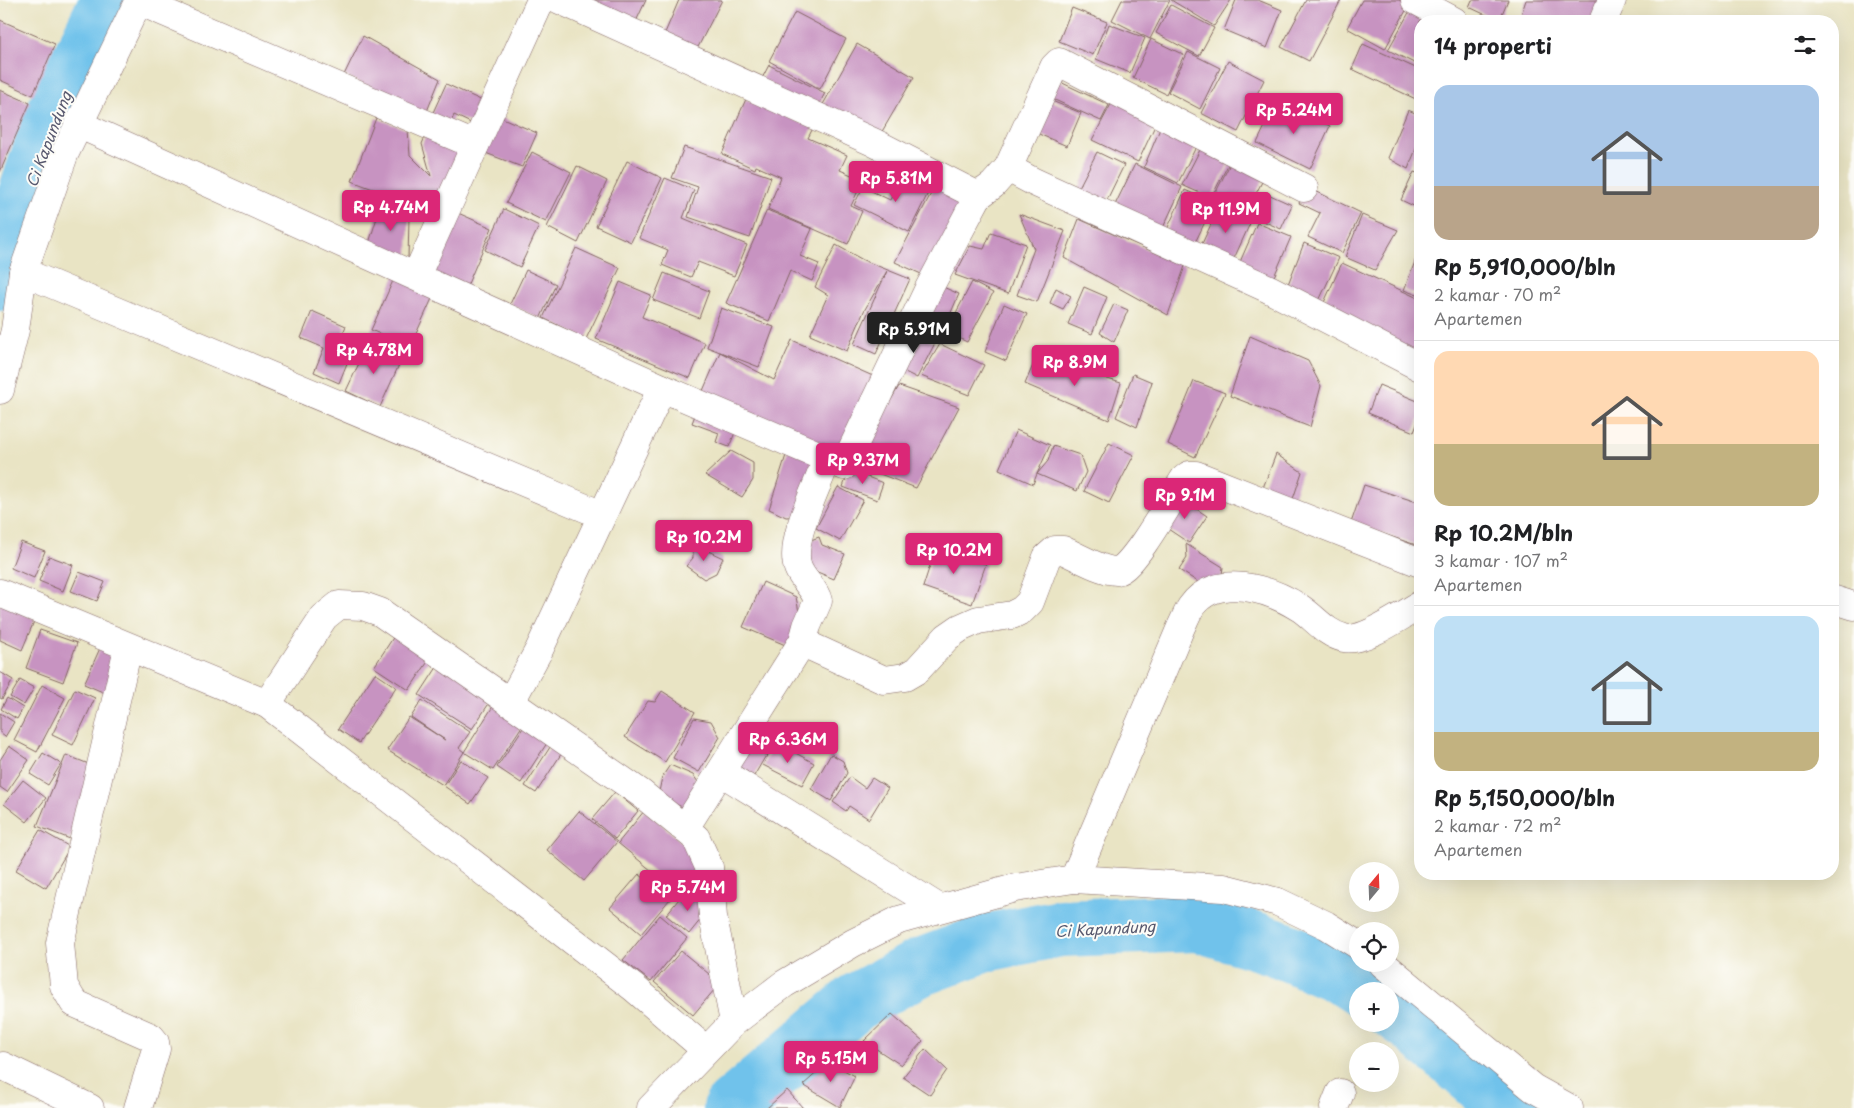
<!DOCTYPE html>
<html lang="id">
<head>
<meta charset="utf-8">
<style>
	:root { --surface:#fff; --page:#f6f6f6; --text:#202124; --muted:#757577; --line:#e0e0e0; --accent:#db2777 }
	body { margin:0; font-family:"Playpen Sans",sans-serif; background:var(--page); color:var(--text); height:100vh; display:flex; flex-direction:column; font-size:19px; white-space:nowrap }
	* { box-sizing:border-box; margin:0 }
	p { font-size:16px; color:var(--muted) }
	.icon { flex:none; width:28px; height:28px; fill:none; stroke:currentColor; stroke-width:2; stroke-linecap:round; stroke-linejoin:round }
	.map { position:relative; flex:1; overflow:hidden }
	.side { position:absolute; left:1414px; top:15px; width:425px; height:865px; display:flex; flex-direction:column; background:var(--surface); border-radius:20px; box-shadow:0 5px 20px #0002 }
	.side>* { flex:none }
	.needle { width:32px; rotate:19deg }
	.tools { position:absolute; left:1349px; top:862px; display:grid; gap:10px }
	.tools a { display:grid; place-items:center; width:50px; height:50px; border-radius:50%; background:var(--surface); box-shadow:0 5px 20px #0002; font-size:25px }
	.price { position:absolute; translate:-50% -42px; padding:0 11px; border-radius:5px; background:var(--accent); color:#fff; font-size:16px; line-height:32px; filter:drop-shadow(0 1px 2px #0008) }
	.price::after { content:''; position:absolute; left:50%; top:30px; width:15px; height:11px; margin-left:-8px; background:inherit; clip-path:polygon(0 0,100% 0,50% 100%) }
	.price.active { background:#222; color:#fff }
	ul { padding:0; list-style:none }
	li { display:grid; align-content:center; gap:10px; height:265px; padding:0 20px }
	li+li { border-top:1px solid var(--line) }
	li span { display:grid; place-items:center; height:155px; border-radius:15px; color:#555 }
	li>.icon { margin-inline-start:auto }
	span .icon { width:90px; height:90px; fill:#fffc; stroke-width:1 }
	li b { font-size:21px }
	h2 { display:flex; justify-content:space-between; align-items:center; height:60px; padding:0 20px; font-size:21px }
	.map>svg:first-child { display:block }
</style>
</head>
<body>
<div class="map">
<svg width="1854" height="1108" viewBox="0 0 1854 1108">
	<rect width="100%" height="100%" fill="#fdfcf7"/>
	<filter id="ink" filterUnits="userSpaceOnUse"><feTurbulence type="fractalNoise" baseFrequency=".02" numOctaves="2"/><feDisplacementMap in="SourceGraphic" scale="10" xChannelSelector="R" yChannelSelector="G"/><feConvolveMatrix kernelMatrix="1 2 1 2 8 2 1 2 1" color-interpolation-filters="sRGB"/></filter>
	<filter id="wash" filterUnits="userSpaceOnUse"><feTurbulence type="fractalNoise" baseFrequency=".0096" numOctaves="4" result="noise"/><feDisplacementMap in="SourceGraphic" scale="20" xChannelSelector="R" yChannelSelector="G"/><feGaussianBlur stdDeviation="1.12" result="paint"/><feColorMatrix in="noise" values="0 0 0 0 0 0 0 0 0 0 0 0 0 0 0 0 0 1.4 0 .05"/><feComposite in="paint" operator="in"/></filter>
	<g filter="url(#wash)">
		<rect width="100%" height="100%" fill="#e9e4c4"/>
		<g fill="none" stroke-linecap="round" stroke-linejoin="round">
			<g stroke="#70c2eb" stroke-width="58">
				<path d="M0,282L9,246L54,114L109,0"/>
				<path d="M1390,1008L1411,1023L1510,1108"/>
				<path d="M732,1108L856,1002L921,967L985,943L1060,928L1198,923L1273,946L1347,978L1367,991"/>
			</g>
		</g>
		<g id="blocks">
			<g fill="#c793c1">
				<path d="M569,0H646L633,28Z"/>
				<path d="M679,0H722L694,55L662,40Z"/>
				<path d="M1122,0H1170L1150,39L1112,20Z"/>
				<path d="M1171,0H1231L1214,26Z"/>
				<path d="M1236,0H1258L1282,10L1267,48L1224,30Z"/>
				<path d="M1306,0H1341L1309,61L1281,47Z"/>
				<path d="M1362,0H1399L1409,5L1385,49L1347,28Z"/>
				<path d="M1472,0H1508L1499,21L1469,7Z"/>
				<path d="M1526,0H1604L1594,21H1519Z"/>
				<path d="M1171,5L1214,28L1199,56L1156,33Z"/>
				<path d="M1412,7L1436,21H1420V51L1414,63L1388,50Z"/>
				<path d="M1072,8L1107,22L1093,55L1059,41Z"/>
				<path d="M795,12L846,39L820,89L769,61Z"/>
				<path d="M0,20L55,44L33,95L0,80Z"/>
				<path d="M1109,24L1145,38L1130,73L1096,59Z"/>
				<path d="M363,36L440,79L425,116L344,75Z"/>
				<path d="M1151,39L1184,55L1166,94L1133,78Z"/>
				<path d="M857,44L914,77L877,140L821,108Z"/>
				<path d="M1363,44L1420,70V101L1352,69Z"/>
				<path d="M1188,52L1220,68L1200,109L1168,92Z"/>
				<path d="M1228,61L1264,80L1238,132L1201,113Z"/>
				<path d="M769,65L825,93L814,114L758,86Z"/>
				<path d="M1054,79L1109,105L1101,121L1046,96Z"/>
				<path d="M446,84L485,102L475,125L454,115L449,127L430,119Z"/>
				<path d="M0,90L30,103L0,172Z"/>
				<path d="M1117,93L1160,115L1138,162L1092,140Z"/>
				<path d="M746,99L813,128L808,138L847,155L840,170L863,180L851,206L862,211L848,244L768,209L781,177L756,166L755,169L722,154Z"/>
				<path d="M1047,99L1081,113L1067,146L1034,132Z"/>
				<path d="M1277,101L1330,126L1310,169L1257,143Z"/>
				<path d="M1408,110L1420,115V139L1408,169L1388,158Z"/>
				<path d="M498,116L537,133L522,167L483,152Z"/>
				<path d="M376,118L408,130L410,155L431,176L422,144L427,132L465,153L441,200L420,207L352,181Z"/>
				<path d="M1162,124L1198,143L1178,183L1144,167Z"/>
				<path d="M1202,146L1231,159L1211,198L1182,185Z"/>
				<path d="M684,147L771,177L750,238L688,217L698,187L672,178Z"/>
				<path d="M532,152L571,172L546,222L506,203Z"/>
				<path d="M1097,152L1124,165L1105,204L1076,193Z"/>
				<path d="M1232,160L1265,176L1245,215L1212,200Z"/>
				<path d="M627,161L662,178L631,242L596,226Z"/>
				<path d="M1135,164L1182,187L1161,232L1113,209Z"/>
				<path d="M577,166L607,181L578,243L547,227Z"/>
				<path d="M1414,172L1420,174V209L1401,200Z"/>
				<path d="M902,175L930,189L909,232L854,205L863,187L890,200Z"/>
				<path d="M665,178L694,190L683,218L747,245L734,276L698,262L691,277L662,265L668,250L639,238Z"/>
				<path d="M935,186L971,205L932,279L895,262Z"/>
				<path d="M1307,187L1361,213L1342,253L1308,237L1320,213L1299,203Z"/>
				<path d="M1185,190L1214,203L1192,249L1164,236Z"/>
				<path d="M1268,194L1292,205L1281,229L1256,218Z"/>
				<path d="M381,205L409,218L408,259L369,243Z"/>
				<path d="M1220,205L1252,219L1232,263L1200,248Z"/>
				<path d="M449,209L492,228L464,293L421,275Z"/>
				<path d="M504,209L539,226L520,267L485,250Z"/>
				<path d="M767,210L812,229L800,256L819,264L812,281L790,271L769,321L726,303Z"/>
				<path d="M1019,214L1065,231L1037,302L1017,295L1034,249Z"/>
				<path d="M1362,215L1398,230L1375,270L1345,257Z"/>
				<path d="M1079,219L1185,266L1168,315L1064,258Z"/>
				<path d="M1257,223L1291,237L1270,286L1236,271Z"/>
				<path d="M991,232L1026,244L1008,294L955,275L970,246L984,249Z"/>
				<path d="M1304,243L1339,258L1317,305L1285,292Z"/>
				<path d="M836,245L863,260L910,279L876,354L854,344L887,271L864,311L847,351L810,335L828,295L815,287Z"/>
				<path d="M576,248L620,268L586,339L543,318Z"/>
				<path d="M1418,254L1420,255V296L1404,290Z"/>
				<path d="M1342,263L1420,299V354L1321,309Z"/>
				<path d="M526,270L556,284L540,319L510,304Z"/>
				<path d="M664,273L709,291L699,318L653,300Z"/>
				<path d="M396,274L435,292L410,347L371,330Z"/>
				<path d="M620,282L651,295L642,317L705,343L690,378L596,339Z"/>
				<path d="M972,282L993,293L967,342L946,332Z"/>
				<path d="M934,283L959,294L940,338L915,327Z"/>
				<path d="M1084,287L1107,297L1092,334L1068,324Z"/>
				<path d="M1056,288L1071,296L1063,309L1050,303Z"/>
				<path d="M1004,304L1027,314L1006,361L985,352Z"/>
				<path d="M1114,304L1128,310L1114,342L1100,333Z"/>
				<path d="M721,308L774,327L759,367L707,347Z"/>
				<path d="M312,311L346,326L342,335L356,341L339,383L314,372L324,348L301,338Z"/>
				<path d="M909,330L935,343L917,378L893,366Z"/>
				<path d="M1250,336L1308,361L1321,386L1310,427L1230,396Z"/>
				<path d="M792,340L875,377L840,454L702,393L720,352L774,380Z"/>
				<path d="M369,342L402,358L380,407L346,391Z"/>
				<path d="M940,344L984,365L969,395L921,376Z"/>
				<path d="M1036,358L1121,383L1109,420L1025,384Z"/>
				<path d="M1133,374L1152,382L1137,427L1116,417Z"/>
				<path d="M1194,381L1225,393L1195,457L1168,444Z"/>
				<path d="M1379,385L1420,402V417L1414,432L1368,413Z"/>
				<path d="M899,386L959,407L916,488L854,464Z"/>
				<path d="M699,405L739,423L729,447L716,442L719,433L692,423Z"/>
				<path d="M1016,430L1050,445L1037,474L1048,461L1053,446L1080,455L1086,472L1077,491L1037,474L1033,484L999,469Z"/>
				<path d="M1109,443L1134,455L1109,503L1084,491Z"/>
				<path d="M788,449L822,462L804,516L786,517L769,509Z"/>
				<path d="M731,451L753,463V480L742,497L705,475Z"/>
				<path d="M1276,454L1302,472L1290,508L1261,493Z"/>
				<path d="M849,470L883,483L877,500L843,487Z"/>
				<path d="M1364,485L1420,503L1419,546L1351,523Z"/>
				<path d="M838,487L863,500L840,541L816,528Z"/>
				<path d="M1180,498L1207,516L1189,543L1162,525Z"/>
				<path d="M819,537L822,545L845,554L834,579L801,565L800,544Z"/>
				<path d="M21,542L45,551L34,578L11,568Z"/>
				<path d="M693,544L723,558L716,573L704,579L686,566L693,558Z"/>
				<path d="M1186,544L1223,567L1221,582L1206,587L1179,570L1187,558Z"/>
				<path d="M936,547L986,564L972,604L923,587Z"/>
				<path d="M49,556L73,565L63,591L39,581Z"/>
				<path d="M79,572L105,582L97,601L71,591Z"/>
				<path d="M763,582L796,597L801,622L790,647L743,627Z"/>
				<path d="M0,603L35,619L22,650L0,640Z"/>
				<path d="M40,630L77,643L63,682L26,668Z"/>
				<path d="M398,630L433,654L409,690L374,667Z"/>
				<path d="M101,646L122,655L105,693L84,684Z"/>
				<path d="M441,661L494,696L472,729L419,695Z"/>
				<path d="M0,672L13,680L2,699L0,698Z"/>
				<path d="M375,673L396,687L359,743L338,729Z"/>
				<path d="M20,680L34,688L24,705L10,697Z"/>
				<path d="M42,685L65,698L37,752L14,740Z"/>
				<path d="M75,689L95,698L73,745L52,735Z"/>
				<path d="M662,691L695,712L665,762L625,737L648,701L655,702Z"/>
				<path d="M7,698L23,708L17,719L1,709Z"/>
				<path d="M422,700L470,732L459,748L464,752L497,700L526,720L493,770L464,752L443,785L387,750L409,717L445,740L411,717Z"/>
				<path d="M0,713L14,722L5,737L0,733Z"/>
				<path d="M694,718L711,721L720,737L699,772L673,758Z"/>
				<path d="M525,725L549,740L521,783L497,767Z"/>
				<path d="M749,732L772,745L754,776L729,760Z"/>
				<path d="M554,741L565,748L536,793L525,786Z"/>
				<path d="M775,742L814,763L802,785L763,765Z"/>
				<path d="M9,746L29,760L7,792L0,787V760Z"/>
				<path d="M43,753L61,764L48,785L30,774Z"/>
				<path d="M831,754L843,761L847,773L831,801L811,789Z"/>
				<path d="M66,755L99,768L70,839L37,826Z"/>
				<path d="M461,760L488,778L470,804L444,786Z"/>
				<path d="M670,765L693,775L701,786L685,808L658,797L662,777Z"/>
				<path d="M850,777L865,788L872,778L888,788L869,819L849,806L846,811L833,802Z"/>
				<path d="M23,780L46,798L27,822L4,804Z"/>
				<path d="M615,792L638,811L615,839L592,819Z"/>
				<path d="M645,810L702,860L680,894L618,843Z"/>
				<path d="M579,811L617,842L584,881L547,850Z"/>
				<path d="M40,830L70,847L46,888L16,870Z"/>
				<path d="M639,874L670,899L641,934L610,908Z"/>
				<path d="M687,889L710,908L689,934L666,915Z"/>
				<path d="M660,915L687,938L651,982L623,960Z"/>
				<path d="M681,951L720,983L693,1015L654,982Z"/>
				<path d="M892,1014L923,1041L901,1065L864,1041Z"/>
				<path d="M925,1049L947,1070L930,1095L903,1077Z"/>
				<path d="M829,1062L855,1076L840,1107L803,1085Z"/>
				<path d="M787,1090L803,1108H767Z"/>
			</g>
		</g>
	</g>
	<g filter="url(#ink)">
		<use href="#blocks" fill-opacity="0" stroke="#826461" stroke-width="1"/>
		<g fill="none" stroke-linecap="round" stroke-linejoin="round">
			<g stroke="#826461" stroke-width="29">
				<g id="street">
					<path d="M560,0L873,142L978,196L993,185L1008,168L1034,182L1269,289L1420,367"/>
					<path d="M1415,0L1454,21"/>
					<path d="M138,1L475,145"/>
					<path d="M1603,21L1612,0"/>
					<path d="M78,124L662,388L539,650L510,703"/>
					<path d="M1008,168L1054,67L1059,62L1304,188"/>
					<path d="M23,272L602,515"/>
					<path d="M416,276L541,0"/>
					<path d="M662,388L844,466L929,288L978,196"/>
					<path d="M0,390L15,330L23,272L64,155L139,0"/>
					<path d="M827,459C818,486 788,541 798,568C803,581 815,588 818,601L807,626L803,641L812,647L884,680L905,677L917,670L947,637L960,628L978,620L1012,615L1022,610L1030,602L1047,557L1055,550H1063C1076,556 1104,572 1117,571C1132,570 1174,494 1184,479L1189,475H1196L1420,563"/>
					<path d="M0,593L267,704L634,988L706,1050"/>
					<path d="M1832,599L1854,606"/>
					<path d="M128,648L60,943L64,986L74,1003L151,1037L155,1042L156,1049L138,1108"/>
					<path d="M267,704L324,617L339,605L363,606L380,612L642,794L696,838L709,867L713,917L734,1022"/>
					<path d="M721,772L939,908"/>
					<path d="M685,828L803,641"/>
					<path d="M1074,879L1181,627C1184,621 1187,613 1191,607C1216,571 1270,589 1300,608C1314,617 1326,634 1344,638C1363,643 1402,615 1420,605"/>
					<path d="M1383,964L1533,1088L1569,1108"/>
					<path d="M3,1066L90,1108"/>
					<path d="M651,1108L734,1022L784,984L853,943L899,920L1015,888L1074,879L1224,888L1278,902L1326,925L1358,945"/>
					<path d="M1334,1108L1340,1093"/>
				</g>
			</g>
			<use href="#street" stroke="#fff" stroke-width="28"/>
		</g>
	</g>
	<g text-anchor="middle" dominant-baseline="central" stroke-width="4" stroke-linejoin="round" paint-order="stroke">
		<g font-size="15" font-style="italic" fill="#57586e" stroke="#fdfcf7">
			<text transform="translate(48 139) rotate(-69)">Ci Kapundung</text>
			<text transform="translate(1105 928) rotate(-3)">Ci Kapundung</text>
		</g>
	</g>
</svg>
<div class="tools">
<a><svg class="needle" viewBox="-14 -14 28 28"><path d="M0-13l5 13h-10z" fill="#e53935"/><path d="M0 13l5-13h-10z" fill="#757577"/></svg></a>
<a><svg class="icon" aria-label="locate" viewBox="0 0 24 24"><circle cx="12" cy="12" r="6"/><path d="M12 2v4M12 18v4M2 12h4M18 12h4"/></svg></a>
<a>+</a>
<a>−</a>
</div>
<b class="price" style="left:1294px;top:135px">Rp 5.24M</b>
<b class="price" style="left:896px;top:203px">Rp 5.81M</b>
<b class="price" style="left:391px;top:232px">Rp 4.74M</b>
<b class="price" style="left:1226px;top:234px">Rp 11.9M</b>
<b class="price active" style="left:914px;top:354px">Rp 5.91M</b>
<b class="price" style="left:374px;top:375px">Rp 4.78M</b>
<b class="price" style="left:1075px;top:387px">Rp 8.9M</b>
<b class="price" style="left:863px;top:485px">Rp 9.37M</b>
<b class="price" style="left:1185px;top:520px">Rp 9.1M</b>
<b class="price" style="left:704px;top:562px">Rp 10.2M</b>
<b class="price" style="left:954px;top:575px">Rp 10.2M</b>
<b class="price" style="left:788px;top:764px">Rp 6.36M</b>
<b class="price" style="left:688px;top:912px">Rp 5.74M</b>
<b class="price" style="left:831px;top:1083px">Rp 5.15M</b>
<section class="side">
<h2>14 properti<svg class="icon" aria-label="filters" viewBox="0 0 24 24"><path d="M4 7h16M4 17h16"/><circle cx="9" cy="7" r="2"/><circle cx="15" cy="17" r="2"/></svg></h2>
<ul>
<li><span style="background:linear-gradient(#a9c7e8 65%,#b9a48a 0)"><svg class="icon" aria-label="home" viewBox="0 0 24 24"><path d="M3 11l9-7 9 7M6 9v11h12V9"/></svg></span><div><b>Rp 5,910,000/bln</b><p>2 kamar · 70 m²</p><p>Apartemen</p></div></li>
<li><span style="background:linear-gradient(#ffd9b3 60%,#c2b280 0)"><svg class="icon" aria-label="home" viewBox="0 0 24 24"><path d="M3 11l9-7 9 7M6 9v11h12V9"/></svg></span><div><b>Rp 10.2M/bln</b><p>3 kamar · 107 m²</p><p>Apartemen</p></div></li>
<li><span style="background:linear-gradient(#bfe0f5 75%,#c2b280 0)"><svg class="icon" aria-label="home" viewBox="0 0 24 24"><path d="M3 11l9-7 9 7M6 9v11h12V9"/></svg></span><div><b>Rp 5,150,000/bln</b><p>2 kamar · 72 m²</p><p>Apartemen</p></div></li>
</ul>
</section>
</div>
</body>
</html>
